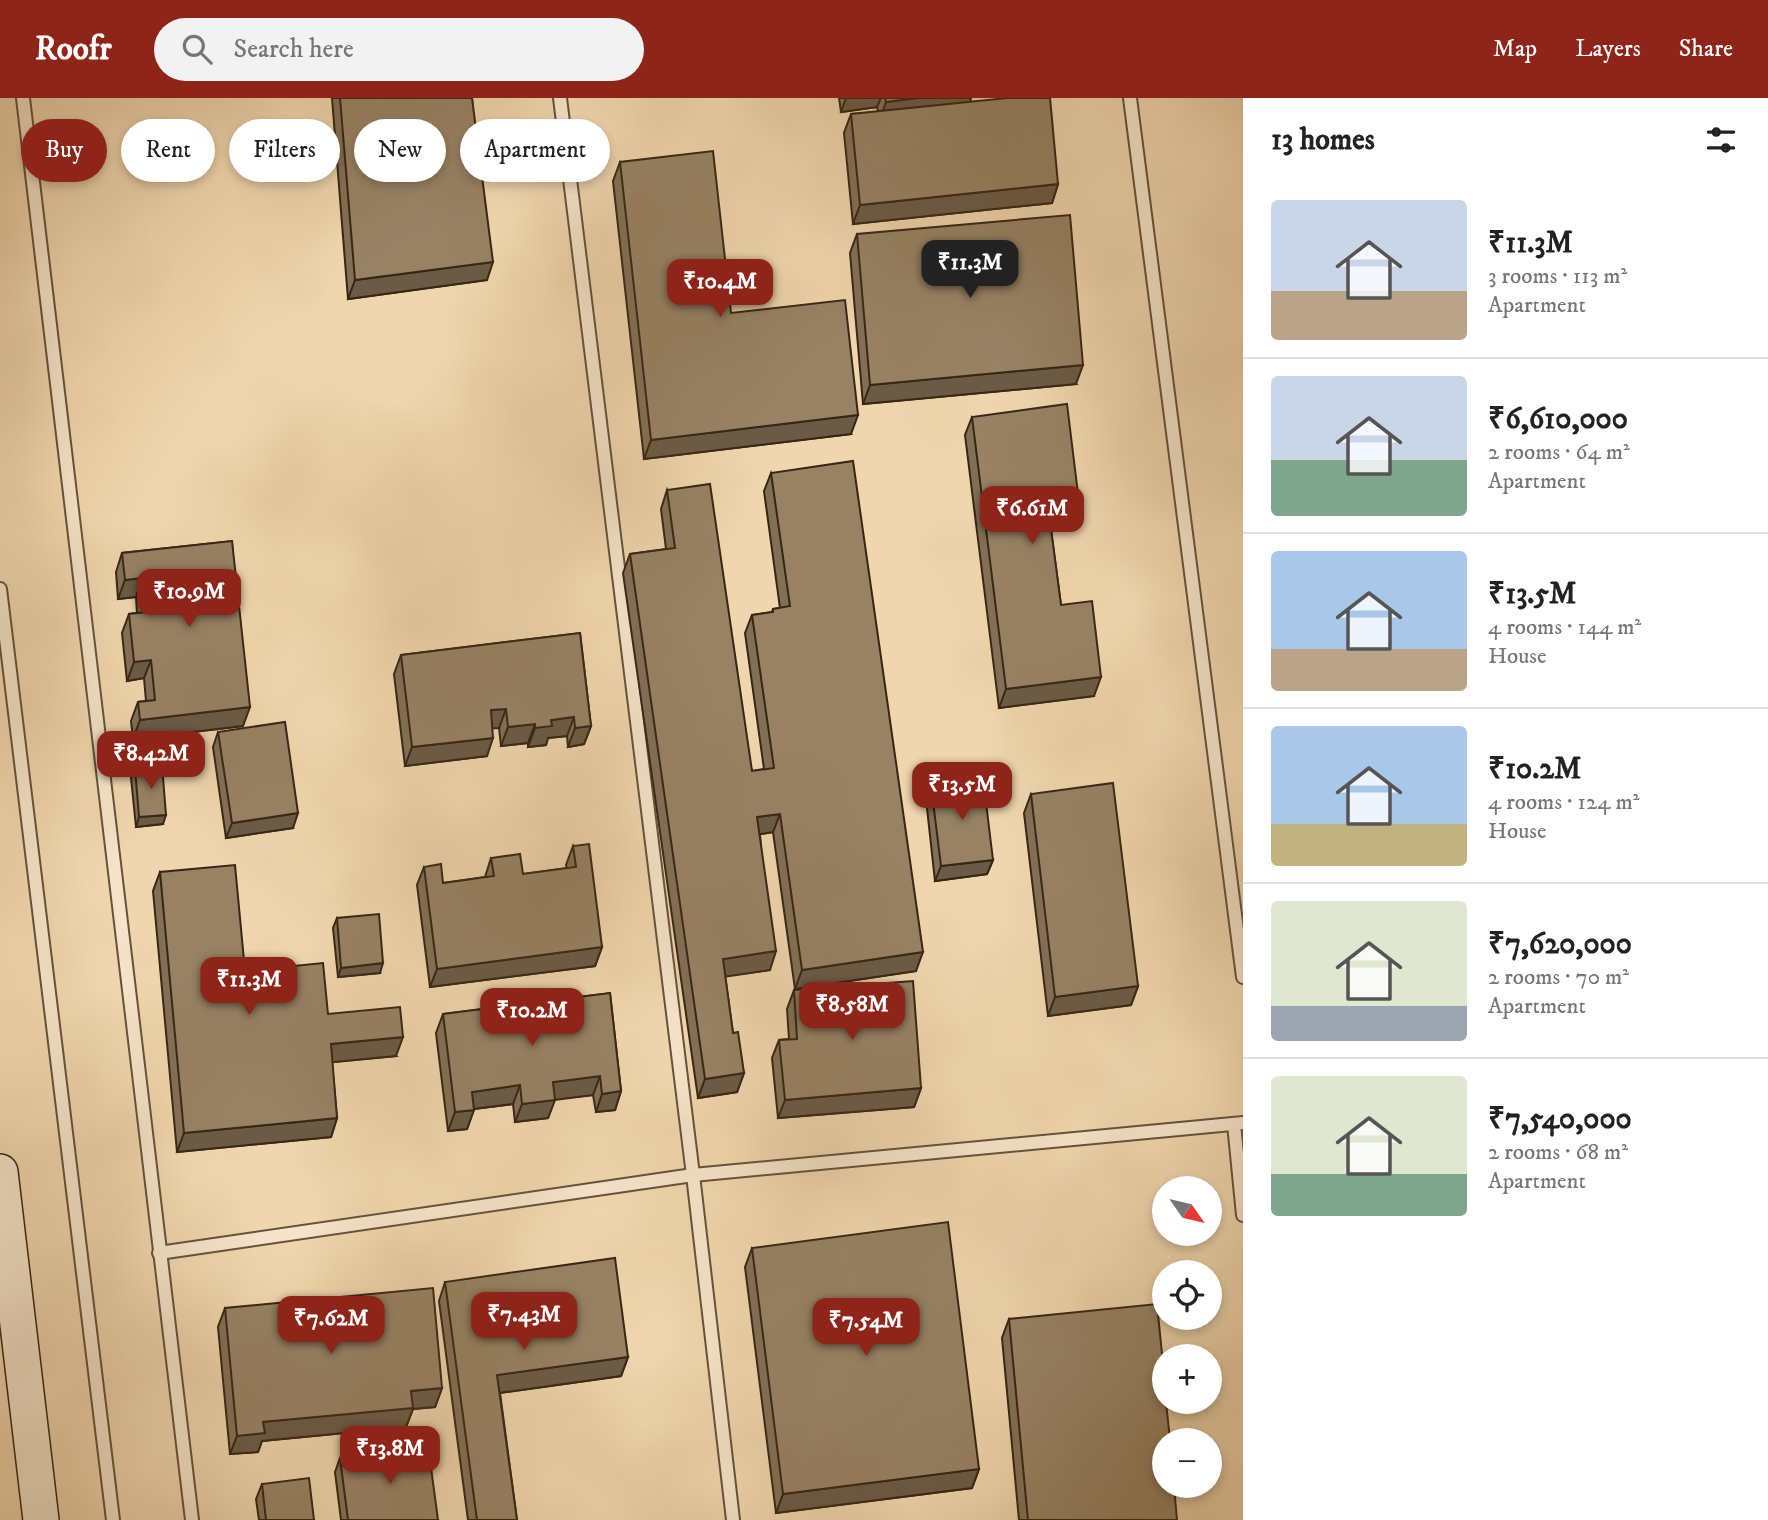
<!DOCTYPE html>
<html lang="en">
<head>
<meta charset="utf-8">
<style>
	:root { --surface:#fff; --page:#f2f2f2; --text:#222; --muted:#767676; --line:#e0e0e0; --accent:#8f2418 }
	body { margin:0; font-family:"IM FELL DW Pica",serif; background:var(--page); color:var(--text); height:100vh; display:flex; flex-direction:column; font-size:26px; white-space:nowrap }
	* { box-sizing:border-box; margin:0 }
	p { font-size:23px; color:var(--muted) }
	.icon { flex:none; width:38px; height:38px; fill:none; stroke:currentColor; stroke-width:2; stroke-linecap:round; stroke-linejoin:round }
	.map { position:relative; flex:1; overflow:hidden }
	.drawer { display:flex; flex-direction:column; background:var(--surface); width:525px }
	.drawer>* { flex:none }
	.banner { position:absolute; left:21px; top:21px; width:665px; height:63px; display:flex; gap:14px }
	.needle { width:46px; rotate:124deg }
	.buttons { position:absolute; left:1152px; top:1078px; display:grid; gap:14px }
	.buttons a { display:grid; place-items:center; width:70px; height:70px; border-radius:50%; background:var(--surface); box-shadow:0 4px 10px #0003; font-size:35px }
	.price { position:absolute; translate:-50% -60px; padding:0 16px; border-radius:14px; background:var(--accent); color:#fff; font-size:23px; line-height:46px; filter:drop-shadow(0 2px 4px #0008) }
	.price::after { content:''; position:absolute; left:50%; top:42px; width:21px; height:16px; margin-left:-10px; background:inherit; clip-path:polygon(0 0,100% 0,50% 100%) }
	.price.current { background:#222; color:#fff }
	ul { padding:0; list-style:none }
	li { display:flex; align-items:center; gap:21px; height:175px; padding:0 28px }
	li+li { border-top:2px solid var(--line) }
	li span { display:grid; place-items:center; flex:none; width:196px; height:140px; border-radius:7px; color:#555 }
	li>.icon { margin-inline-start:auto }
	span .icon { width:84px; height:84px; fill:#fffc; stroke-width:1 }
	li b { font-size:30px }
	h2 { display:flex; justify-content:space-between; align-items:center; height:84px; padding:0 28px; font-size:30px }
	.tag { padding:0 24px; border-radius:32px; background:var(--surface); box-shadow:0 4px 10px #0003; font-size:24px; line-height:63px }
	.tag.current { background:var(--accent); color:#fff }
	header { display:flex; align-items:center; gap:42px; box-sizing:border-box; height:98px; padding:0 35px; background:var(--accent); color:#fff }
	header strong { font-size:33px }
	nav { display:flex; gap:38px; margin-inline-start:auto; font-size:24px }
	.search { width:490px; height:63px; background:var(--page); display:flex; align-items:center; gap:18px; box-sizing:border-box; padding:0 24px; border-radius:38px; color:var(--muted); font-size:26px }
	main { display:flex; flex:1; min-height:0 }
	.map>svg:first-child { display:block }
</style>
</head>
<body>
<header>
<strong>Roofr</strong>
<div class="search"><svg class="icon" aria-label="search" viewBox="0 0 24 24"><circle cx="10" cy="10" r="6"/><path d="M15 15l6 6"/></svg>Search here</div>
<nav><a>Map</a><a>Layers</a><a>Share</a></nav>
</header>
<main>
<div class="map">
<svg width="1243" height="1422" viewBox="0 0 1243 1422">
	<rect width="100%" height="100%" fill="#f0d6ae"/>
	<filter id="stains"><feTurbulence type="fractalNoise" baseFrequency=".00286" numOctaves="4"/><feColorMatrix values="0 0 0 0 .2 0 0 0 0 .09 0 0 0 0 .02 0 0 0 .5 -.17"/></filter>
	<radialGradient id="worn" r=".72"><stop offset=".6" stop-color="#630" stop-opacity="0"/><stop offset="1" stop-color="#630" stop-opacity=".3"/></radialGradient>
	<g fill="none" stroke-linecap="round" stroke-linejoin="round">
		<g stroke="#64533a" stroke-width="16">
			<g id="lane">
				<path d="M23,0L192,1422"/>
				<path d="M560,0L693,1077L733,1422"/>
				<path d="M1130,0L1243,879"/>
				<path d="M0,491L113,1422"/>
				<path d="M1234,1026L1243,1117"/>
				<path d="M159,1155L693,1077L1243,1025"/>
			</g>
		</g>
		<g stroke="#362714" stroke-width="38">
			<path id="secondary" d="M0,1074L41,1422"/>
		</g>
		<use href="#lane" stroke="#f5e4ca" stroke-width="12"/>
		<use href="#secondary" stroke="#f5e4ca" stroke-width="35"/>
	</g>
	<g fill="#827056" stroke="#362714" stroke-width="2">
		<path d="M332,0H472L487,182L348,201Z"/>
		<path d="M839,0H971L970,4L1058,86L1052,105L853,126L844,35L851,16L878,14L877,9L841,14Z"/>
		<path d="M620,64L731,215L851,336L644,361L613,83Z"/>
		<path d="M857,136L1076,286L863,306L850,155Z"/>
		<path d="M972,319L1073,422L1050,425L1061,507L1094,598L999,610L965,337Z"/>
		<path d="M771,375L916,873L795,891L773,734L760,736L770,872L725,878L733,935L744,975L737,994L698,1000L623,475L630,456L666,451L661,411L667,392L752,673L764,671L745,535L752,517L772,514L773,511L780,510L764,393Z"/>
		<path d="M232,443L243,628L133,641L131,623L138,604L146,603L144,580L127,583L122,535L129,516L137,515L136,499L118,501L116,474L122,455Z"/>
		<path d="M580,535L591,628L584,646L568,649L567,638L548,640L546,647L528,649V645L501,648L499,630H492L487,658L405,668L394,576L401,557Z"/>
		<path d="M218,634L293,730L226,740L213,649Z"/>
		<path d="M135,670L163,726L136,729L131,680Z"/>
		<path d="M931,687L993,762L987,776L935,783L926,701Z"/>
		<path d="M1031,696L1138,888L1131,907L1048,918L1024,715Z"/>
		<path d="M573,748L602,849L595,868L430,889L417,787L424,769L443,785L485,779L491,760L523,776L567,770L566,767Z"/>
		<path d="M160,774L245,873L328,916L396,958L332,964L337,1020L331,1039L177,1054L153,793Z"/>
		<path d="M337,820L380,875L338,879L333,830Z"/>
		<path d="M794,892L921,990L914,1009L778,1020L772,960L779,942L789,941L787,911Z"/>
		<path d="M610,895L621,993L615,1012L596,1014L593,997L555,1001L548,1020L515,1024L513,1006L474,1011L467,1031L448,1033L436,935L443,916Z"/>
		<path d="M752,1150L979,1371L972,1390L776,1415L745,1169Z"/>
		<path d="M445,1184L628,1259L621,1278L500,1295L517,1422H468L439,1203Z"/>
		<path d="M225,1210L442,1290L435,1309L413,1311L406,1329L262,1343L258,1354L230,1356L218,1229Z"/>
		<path d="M1009,1221L1177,1422H1019L1002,1240Z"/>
		<path d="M340,1360L438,1422H341L335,1374Z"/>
		<path d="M262,1386L314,1422H259L256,1401Z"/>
	</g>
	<g fill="#6a5b46" stroke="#362714" stroke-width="2">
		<path d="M846,0H881L877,9L841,14Z"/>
		<path d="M917,0H971L967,11L879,23L886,4Z"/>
		<path d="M1058,86L1052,105L853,126L860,107Z"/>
		<path d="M493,164L487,182L348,201L355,182Z"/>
		<path d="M1083,267L1076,286L863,306L870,287Z"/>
		<path d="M858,317L851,336L644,361L651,342Z"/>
		<path d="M1079,404L1073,422L1041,427L1048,408Z"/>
		<path d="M142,480L136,499L118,501L125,482Z"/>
		<path d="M151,562L144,580L127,583L134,564Z"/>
		<path d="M1101,579L1094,598L999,610L1006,591Z"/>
		<path d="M250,609L243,628L133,641L140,622Z"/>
		<path d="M506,611L499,630L484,631L491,612Z"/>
		<path d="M574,619L567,638L548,640L546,647L528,649L535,630L551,622Z"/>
		<path d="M535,626L528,645L501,648L508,629Z"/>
		<path d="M591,628L584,646L568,649L575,630Z"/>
		<path d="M493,640L487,658L405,668L412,649Z"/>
		<path d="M298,715L293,730L226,740L232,725Z"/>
		<path d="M780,716L773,734L750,738L757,719Z"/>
		<path d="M166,717L163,726L136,729L139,719Z"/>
		<path d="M993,762L987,776L935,783L941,768Z"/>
		<path d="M602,849L595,868L430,889L437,871Z"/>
		<path d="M776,853L770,872L716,880L723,861Z"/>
		<path d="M923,854L916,873L795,891L802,872Z"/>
		<path d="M383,865L380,875L338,879L341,870Z"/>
		<path d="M1138,888L1131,907L1048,918L1055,899Z"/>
		<path d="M403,939L396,958L324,965L331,946Z"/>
		<path d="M744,975L737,994L698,1000L705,981Z"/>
		<path d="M600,978L593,997L546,1003L553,984Z"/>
		<path d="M520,987L513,1006L465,1012L472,994Z"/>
		<path d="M921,990L914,1009L778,1020L785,1002Z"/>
		<path d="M621,993L615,1012L596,1014L602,996Z"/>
		<path d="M555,1002L548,1020L515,1024L522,1006Z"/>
		<path d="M474,1012L467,1031L448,1033L455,1014Z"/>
		<path d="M337,1020L331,1039L177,1054L184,1035Z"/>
		<path d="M628,1259L621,1278L491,1296L497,1277Z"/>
		<path d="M442,1290L435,1309L413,1311L406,1329L262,1343L258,1354L230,1356L237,1338L263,1324L411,1293Z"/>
		<path d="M979,1371L972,1390L776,1415L783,1396Z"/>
	</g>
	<g fill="#978264" stroke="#362714" stroke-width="2">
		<path d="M340,0H472L493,164L355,182Z"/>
		<path d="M885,0H917L886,4Z"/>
		<path d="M1007,0H1050L1058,86L860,107L851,16Z"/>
		<path d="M713,53L731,215L845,202L858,317L651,342L620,64Z"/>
		<path d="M1070,117L1083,267L870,287L857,136Z"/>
		<path d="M1067,306L1079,404L1048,408L1061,507L1092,503L1101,579L1006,591L972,319Z"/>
		<path d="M853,363L923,854L802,872L780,716L757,719L776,853L723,861L733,935L738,934L744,975L705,981L630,456L675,450L667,392L710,386L752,673L774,670L752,517L773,514V511L790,508L771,375Z"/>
		<path d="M232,443L250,609L140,622L138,604L155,602L151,562L134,564L129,516L146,514L142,480L125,482L122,455Z"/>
		<path d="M580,535L591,628L575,630L574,619L551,622L552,628L535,630V626L508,629L506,611L491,612L493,640L412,649L401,557Z"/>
		<path d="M285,624L298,715L232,725L218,634Z"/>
		<path d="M162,667L166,717L139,719L135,670Z"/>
		<path d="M983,680L993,762L941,768L931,687Z"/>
		<path d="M1113,685L1138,888L1055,899L1031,696Z"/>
		<path d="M589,746L602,849L437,871L424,769L441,766L443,785L494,778L491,760L520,756L523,776L576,769L573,748Z"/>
		<path d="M235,767L245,873L323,865L328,916L400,909L403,939L331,946L337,1020L184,1035L160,774Z"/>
		<path d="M379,816L383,865L341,870L337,820Z"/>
		<path d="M913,883L921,990L785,1002L779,942L797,941L794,892Z"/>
		<path d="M610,895L621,993L602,996L600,978L553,984L555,1002L522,1006L520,987L472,994L474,1012L455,1014L443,916Z"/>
		<path d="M948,1124L979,1371L783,1396L752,1150Z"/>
		<path d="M615,1160L628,1259L497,1277L517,1422H477L445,1184Z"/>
		<path d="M433,1190L442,1290L411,1293L413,1310L263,1324L265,1335L237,1338L225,1210Z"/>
		<path d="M1157,1206L1164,1276V1304H1166L1170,1342H1164V1388H1174L1177,1422H1028L1009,1221Z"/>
		<path d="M428,1347L438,1422H348L340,1360Z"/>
		<path d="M309,1380L314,1422H266L262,1386Z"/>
	</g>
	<rect width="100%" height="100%" filter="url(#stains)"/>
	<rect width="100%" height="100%" fill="url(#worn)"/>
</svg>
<div class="buttons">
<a><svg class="needle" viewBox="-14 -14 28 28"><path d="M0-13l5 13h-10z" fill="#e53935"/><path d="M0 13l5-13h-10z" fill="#767676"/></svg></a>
<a><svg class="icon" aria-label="locate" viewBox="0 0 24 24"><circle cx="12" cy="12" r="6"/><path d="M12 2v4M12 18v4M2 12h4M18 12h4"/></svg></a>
<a>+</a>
<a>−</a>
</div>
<b class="price current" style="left:970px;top:202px">₹11.3M</b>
<b class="price" style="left:720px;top:221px">₹10.4M</b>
<b class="price" style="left:1032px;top:448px">₹6.61M</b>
<b class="price" style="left:189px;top:531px">₹10.9M</b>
<b class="price" style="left:151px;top:693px">₹8.42M</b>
<b class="price" style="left:962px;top:724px">₹13.5M</b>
<b class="price" style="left:249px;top:919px">₹11.3M</b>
<b class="price" style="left:852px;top:944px">₹8.58M</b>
<b class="price" style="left:532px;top:950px">₹10.2M</b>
<b class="price" style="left:524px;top:1254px">₹7.43M</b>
<b class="price" style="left:331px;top:1258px">₹7.62M</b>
<b class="price" style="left:866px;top:1260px">₹7.54M</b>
<b class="price" style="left:390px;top:1388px">₹13.8M</b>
<div class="banner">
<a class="tag current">Buy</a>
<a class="tag">Rent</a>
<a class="tag">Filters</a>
<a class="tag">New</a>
<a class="tag">Apartment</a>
</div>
</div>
<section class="drawer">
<h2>13 homes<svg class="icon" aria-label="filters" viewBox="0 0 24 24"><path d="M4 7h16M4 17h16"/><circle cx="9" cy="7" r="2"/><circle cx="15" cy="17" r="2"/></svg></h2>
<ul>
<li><span style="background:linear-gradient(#c9d6e8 65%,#b9a48a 0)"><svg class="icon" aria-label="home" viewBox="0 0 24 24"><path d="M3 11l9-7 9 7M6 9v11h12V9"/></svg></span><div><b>₹11.3M</b><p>3 rooms · 113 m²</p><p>Apartment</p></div></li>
<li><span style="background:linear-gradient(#c9d6e8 60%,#7fa58c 0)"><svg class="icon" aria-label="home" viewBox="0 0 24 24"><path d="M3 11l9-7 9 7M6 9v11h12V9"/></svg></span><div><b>₹6,610,000</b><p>2 rooms · 64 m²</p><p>Apartment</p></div></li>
<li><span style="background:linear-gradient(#a9c7e8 70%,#b9a48a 0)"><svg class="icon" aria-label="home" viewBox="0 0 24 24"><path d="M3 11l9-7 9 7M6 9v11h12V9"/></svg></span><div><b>₹13.5M</b><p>4 rooms · 144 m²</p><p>House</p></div></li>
<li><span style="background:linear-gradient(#a9c7e8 70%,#c2b280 0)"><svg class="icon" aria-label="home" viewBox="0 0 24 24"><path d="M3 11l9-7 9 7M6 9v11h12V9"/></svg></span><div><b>₹10.2M</b><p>4 rooms · 124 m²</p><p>House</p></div></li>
<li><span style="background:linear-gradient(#dfe7d0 75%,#9aa5b1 0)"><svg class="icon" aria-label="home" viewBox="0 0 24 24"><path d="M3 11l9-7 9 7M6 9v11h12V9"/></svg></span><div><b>₹7,620,000</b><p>2 rooms · 70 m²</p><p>Apartment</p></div></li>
<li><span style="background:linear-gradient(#dfe7d0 70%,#7fa58c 0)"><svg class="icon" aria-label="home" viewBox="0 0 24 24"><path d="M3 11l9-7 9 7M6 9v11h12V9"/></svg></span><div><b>₹7,540,000</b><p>2 rooms · 68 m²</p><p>Apartment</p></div></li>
</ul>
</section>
</main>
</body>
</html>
